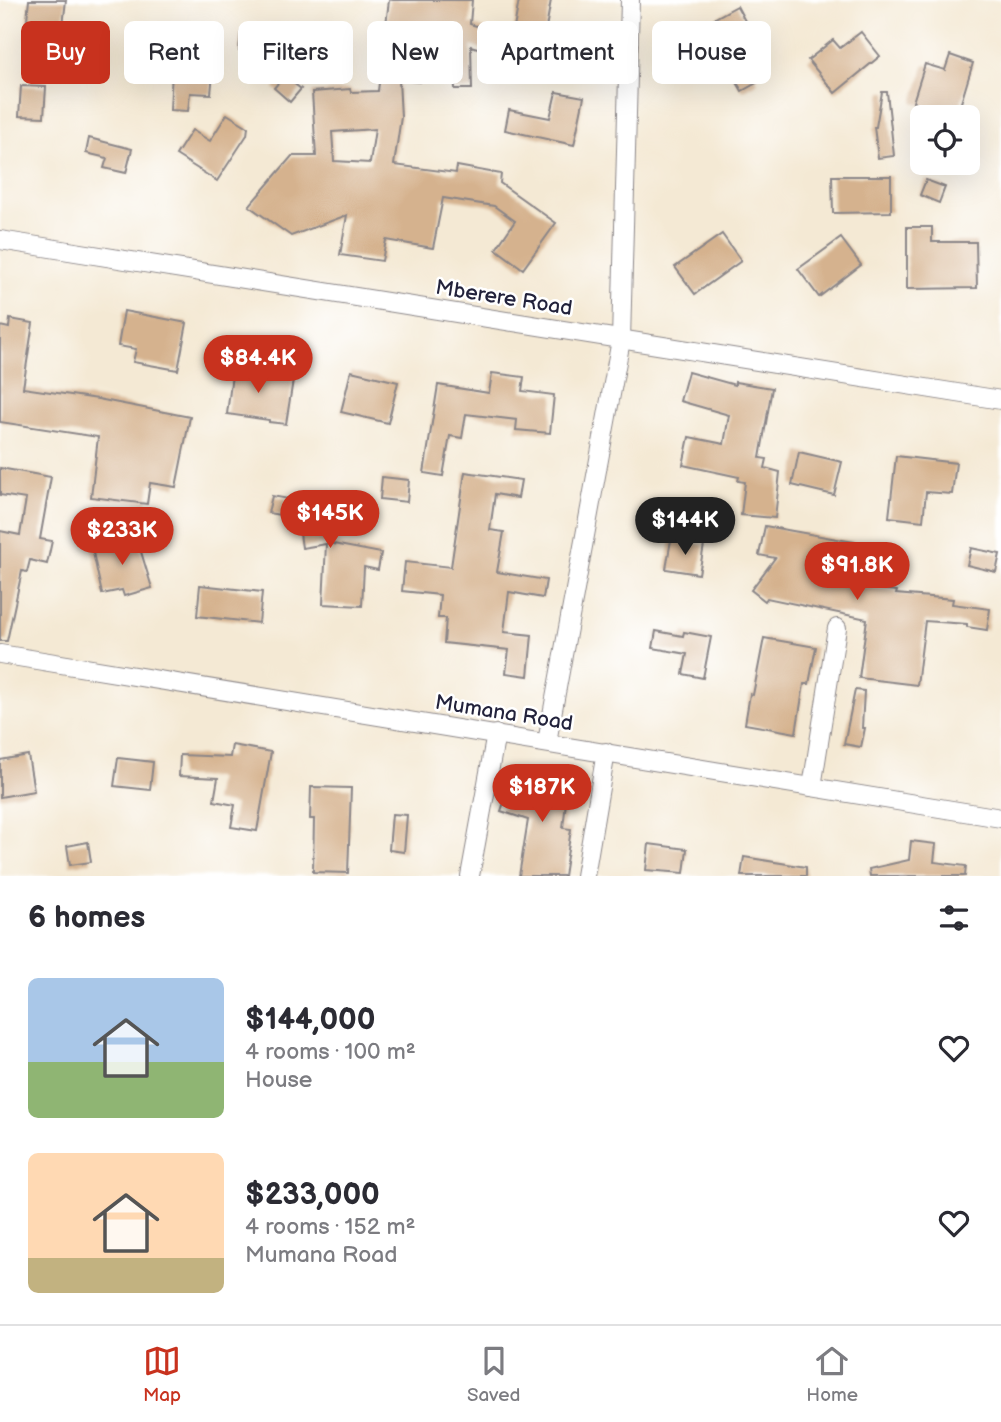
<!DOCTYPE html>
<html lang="en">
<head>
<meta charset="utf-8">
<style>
	:root { --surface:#fff; --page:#f7f7f7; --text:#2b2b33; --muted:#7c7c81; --line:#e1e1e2; --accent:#c8321e }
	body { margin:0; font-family:"Balsamiq Sans",sans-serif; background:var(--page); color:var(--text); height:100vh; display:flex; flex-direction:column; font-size:26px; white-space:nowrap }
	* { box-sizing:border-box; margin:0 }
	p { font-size:23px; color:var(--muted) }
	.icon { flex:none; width:38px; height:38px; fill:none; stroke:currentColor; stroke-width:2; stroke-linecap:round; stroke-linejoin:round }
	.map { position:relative; height:876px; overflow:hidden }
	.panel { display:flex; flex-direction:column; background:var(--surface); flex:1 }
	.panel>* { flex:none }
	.hud { position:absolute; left:21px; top:21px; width:959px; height:63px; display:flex; gap:14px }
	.tools { position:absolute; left:910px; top:105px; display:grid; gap:14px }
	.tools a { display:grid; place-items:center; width:70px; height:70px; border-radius:10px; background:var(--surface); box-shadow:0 7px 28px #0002; font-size:35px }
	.price { position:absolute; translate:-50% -60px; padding:0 16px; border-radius:24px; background:var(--accent); color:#fff; font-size:23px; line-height:46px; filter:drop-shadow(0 2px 4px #0008) }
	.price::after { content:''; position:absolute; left:50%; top:42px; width:21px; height:16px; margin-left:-10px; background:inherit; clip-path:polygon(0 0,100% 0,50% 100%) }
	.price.on { background:#222; color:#fff }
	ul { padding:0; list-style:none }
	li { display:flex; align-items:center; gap:21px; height:175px; padding:0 28px }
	li span { display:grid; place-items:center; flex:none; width:196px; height:140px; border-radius:10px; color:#555 }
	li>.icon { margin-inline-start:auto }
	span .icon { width:84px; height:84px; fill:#fffc; stroke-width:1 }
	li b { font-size:30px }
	h2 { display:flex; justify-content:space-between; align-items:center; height:84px; padding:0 28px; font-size:30px }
	.chip { padding:0 24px; border-radius:10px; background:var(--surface); box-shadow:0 7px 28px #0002; font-size:24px; line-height:63px }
	.chip.on { background:var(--accent); color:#fff }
	.dock { display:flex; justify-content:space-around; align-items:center; height:98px; border-top:2px solid var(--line); background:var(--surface); font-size:19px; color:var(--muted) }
	.dock a { display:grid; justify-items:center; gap:4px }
	.dock .on { color:var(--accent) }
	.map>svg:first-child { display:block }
</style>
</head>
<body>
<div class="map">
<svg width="1001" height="876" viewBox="0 0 1001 876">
	<rect width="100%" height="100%" fill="#fff"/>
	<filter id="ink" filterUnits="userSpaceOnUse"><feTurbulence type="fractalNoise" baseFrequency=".0143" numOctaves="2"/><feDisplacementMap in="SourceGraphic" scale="14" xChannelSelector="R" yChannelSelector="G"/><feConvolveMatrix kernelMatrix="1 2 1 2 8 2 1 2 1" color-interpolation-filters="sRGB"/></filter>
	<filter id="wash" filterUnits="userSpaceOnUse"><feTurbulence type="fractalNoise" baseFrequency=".00686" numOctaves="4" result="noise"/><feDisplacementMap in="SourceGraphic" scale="28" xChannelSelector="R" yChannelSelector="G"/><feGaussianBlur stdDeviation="1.57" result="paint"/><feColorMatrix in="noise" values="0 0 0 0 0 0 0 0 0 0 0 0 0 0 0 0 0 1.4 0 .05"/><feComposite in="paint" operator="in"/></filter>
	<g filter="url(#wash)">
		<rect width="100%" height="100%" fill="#f4e9d4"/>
		<g id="blocks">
			<g fill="#d5b28e" fill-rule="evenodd">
				<path d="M29,0H66L61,43L25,39Z"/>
				<path d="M389,0H472L470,24L516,38L509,57L471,46L472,89H455L453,39L424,37L419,82L399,80L401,117L394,165L456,173L457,166L501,174L500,183L556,223L523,269L496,249L515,221L494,206L443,198L433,248L386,240L382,261L340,255L347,215L291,236L249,206L292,156H316L312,92L350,89L351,92L378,91ZM375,129L370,163L334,161L332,132Z"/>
				<path d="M519,0H551L544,39L513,34Z"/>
				<path d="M737,6L753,36L737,45L758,82L742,91L720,54L717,55L701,26Z"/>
				<path d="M241,32L260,34L257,53L239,51Z"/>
				<path d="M861,32L880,56L835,93L808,60L833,40L840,48Z"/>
				<path d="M950,55L973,63L957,116L913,102L925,64L945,70Z"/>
				<path d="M172,71L213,73L211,94L190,93L188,111L170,110Z"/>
				<path d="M284,76L301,89L290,102L274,88Z"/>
				<path d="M21,86L46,87L44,117L19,116Z"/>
				<path d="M556,92L584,97L574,145L505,130L509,110L550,118Z"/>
				<path d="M882,92H887L894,156L878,158L874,127H876Z"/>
				<path d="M227,114L248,127L247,135L217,181L176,155L192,130L210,141Z"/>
				<path d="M89,138L132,149L126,173L104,168L107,158L86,153Z"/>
				<path d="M832,176H891V212L833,213Z"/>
				<path d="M926,180L945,187L939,203L920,195Z"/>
				<path d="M907,227H932V242H976L977,288L907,289Z"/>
				<path d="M722,234L741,261L695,294L675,267Z"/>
				<path d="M841,238L861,265L819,297L798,269Z"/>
				<path d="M124,311L187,323L178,370L133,362L136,349L118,346Z"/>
				<path d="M10,319L33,323L23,388L98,399L190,417L176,487L150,483L147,504L91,497L98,437L0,422V326L9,328Z"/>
				<path d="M234,359L251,361L249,374L293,380L286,424L269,422V420L227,414Z"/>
				<path d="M351,371L398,382L388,423L341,412Z"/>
				<path d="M688,372L735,385V382L772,388L760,458L767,459L765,468L780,472L775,518L741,515L745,482L738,481L739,477L683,465L689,437L724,444L729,415L680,401Z"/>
				<path d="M492,373L524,377L522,391L554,395L550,433L516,430L517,420L466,414L462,438L450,436L443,476L424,473L438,385L489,393Z"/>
				<path d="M799,452L842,462L834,495L792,485Z"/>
				<path d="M896,456L956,463L952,494L926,492L923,521L889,517Z"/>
				<path d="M0,468L51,477L40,539L52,541L47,564L30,560L27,572L22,571L7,641H0V531L20,535L26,499L0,495Z"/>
				<path d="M465,472L521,480L518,498L495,494L490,530L504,532L497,572L546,580L543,598L509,592L504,632L532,635L528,676L506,673L509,650L444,643L446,618H438L440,595L402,591L405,562L451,567Z"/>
				<path d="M382,477L409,480L407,502L380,499Z"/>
				<path d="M272,496L304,502V499L332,502L328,543L381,553L378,570L364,567L362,606L323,604L326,544L302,548L298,518L268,513Z"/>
				<path d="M765,526L854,542L846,585L897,591L896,594L953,599L952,604L990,609L987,630L967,627V624L925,621L917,685L859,678L867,619L767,598L765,601L751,590L775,558L759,555Z"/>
				<path d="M135,532L152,588L124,596L122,590L102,594L92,548L119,542L117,537Z"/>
				<path d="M671,540L704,545L699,574L666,569Z"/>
				<path d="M971,548L1000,554L996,572L967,565Z"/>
				<path d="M200,585L262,592L259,623L197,616Z"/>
				<path d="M656,631L683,636L684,632L711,637L703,678L683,674L687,654L653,648Z"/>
				<path d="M764,638L816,647L809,684H804L796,733L745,724L750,694L753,695Z"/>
				<path d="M855,690L864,691L862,728H865L861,747L844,744Z"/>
				<path d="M232,745L271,752L257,831L231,827L235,805L214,801L218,778L179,776L180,755L230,757Z"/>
				<path d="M28,755L34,791L0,797V760Z"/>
				<path d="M118,758L153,762L150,790L114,786Z"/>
				<path d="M529,773L569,777L563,828L571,829L564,876H519L528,820L501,811L510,785L527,791Z"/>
				<path d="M311,787L351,788L348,873L313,872L314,819H310Z"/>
				<path d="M392,814L407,815L404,852L389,850Z"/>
				<path d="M911,841L936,844L934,862L966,866L965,876H870L869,869L909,860Z"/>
				<path d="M88,842L91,862L70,865L67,846Z"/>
				<path d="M649,844L687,849L684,873L646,870Z"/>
				<path d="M744,857L806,867V876H741Z"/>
			</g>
		</g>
	</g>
	<g filter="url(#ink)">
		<use href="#blocks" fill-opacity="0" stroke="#8b8688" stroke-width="2"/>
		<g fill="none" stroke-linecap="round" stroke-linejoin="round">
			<g stroke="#8b8688" stroke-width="20">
				<g id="minor">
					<path d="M0,240L1001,400"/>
					<path d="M0,654L1001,818"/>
					<path d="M547,742L621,340L630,0"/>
					<path d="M812,787L837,628"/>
					<path d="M470,876L496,734"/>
					<path d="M585,876L606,752"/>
				</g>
			</g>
			<use href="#minor" stroke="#fff" stroke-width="18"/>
		</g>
	</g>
	<g text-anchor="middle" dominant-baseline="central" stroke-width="5" stroke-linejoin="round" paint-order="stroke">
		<g font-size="21" fill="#22223b" stroke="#fff">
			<text transform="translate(504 298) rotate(9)">Mberere Road</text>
			<text transform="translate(504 713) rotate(9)">Mumana Road</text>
		</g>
	</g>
</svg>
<div class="tools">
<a><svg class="icon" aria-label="locate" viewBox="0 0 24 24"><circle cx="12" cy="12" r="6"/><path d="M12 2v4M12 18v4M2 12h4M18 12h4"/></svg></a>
</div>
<b class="price" style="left:258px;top:395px">$84.4K</b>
<b class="price" style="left:330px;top:550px">$145K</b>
<b class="price on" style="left:685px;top:557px">$144K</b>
<b class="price" style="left:122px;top:567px">$233K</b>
<b class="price" style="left:857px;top:602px">$91.8K</b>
<b class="price" style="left:542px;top:824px">$187K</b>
<div class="hud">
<a class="chip on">Buy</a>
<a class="chip">Rent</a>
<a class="chip">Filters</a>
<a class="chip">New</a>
<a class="chip">Apartment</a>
<a class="chip">House</a>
</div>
</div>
<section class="panel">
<h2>6 homes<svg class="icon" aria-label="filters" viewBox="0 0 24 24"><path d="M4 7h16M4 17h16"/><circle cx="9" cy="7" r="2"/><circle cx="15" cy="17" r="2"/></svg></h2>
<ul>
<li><span style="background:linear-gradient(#a9c7e8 60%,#8fb573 0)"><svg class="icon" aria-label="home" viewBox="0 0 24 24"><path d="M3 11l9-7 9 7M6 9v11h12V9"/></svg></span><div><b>$144,000</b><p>4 rooms · 100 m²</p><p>House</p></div><svg class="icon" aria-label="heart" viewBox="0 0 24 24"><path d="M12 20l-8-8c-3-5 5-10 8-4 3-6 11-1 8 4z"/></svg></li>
<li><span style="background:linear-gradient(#ffd9b3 75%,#c2b280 0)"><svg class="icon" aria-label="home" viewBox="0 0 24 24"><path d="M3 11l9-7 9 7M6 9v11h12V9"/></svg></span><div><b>$233,000</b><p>4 rooms · 152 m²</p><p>Mumana Road</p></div><svg class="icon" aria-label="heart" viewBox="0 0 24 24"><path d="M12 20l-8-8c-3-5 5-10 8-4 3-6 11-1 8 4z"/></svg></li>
</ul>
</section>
<nav class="dock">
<a class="on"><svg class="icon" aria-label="map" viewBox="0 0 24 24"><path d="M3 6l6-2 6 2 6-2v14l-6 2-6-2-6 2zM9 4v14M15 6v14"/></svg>Map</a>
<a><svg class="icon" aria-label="saved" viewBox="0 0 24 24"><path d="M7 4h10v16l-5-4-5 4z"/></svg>Saved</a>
<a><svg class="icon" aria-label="home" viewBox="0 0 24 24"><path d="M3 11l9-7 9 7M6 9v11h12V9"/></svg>Home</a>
</nav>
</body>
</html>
